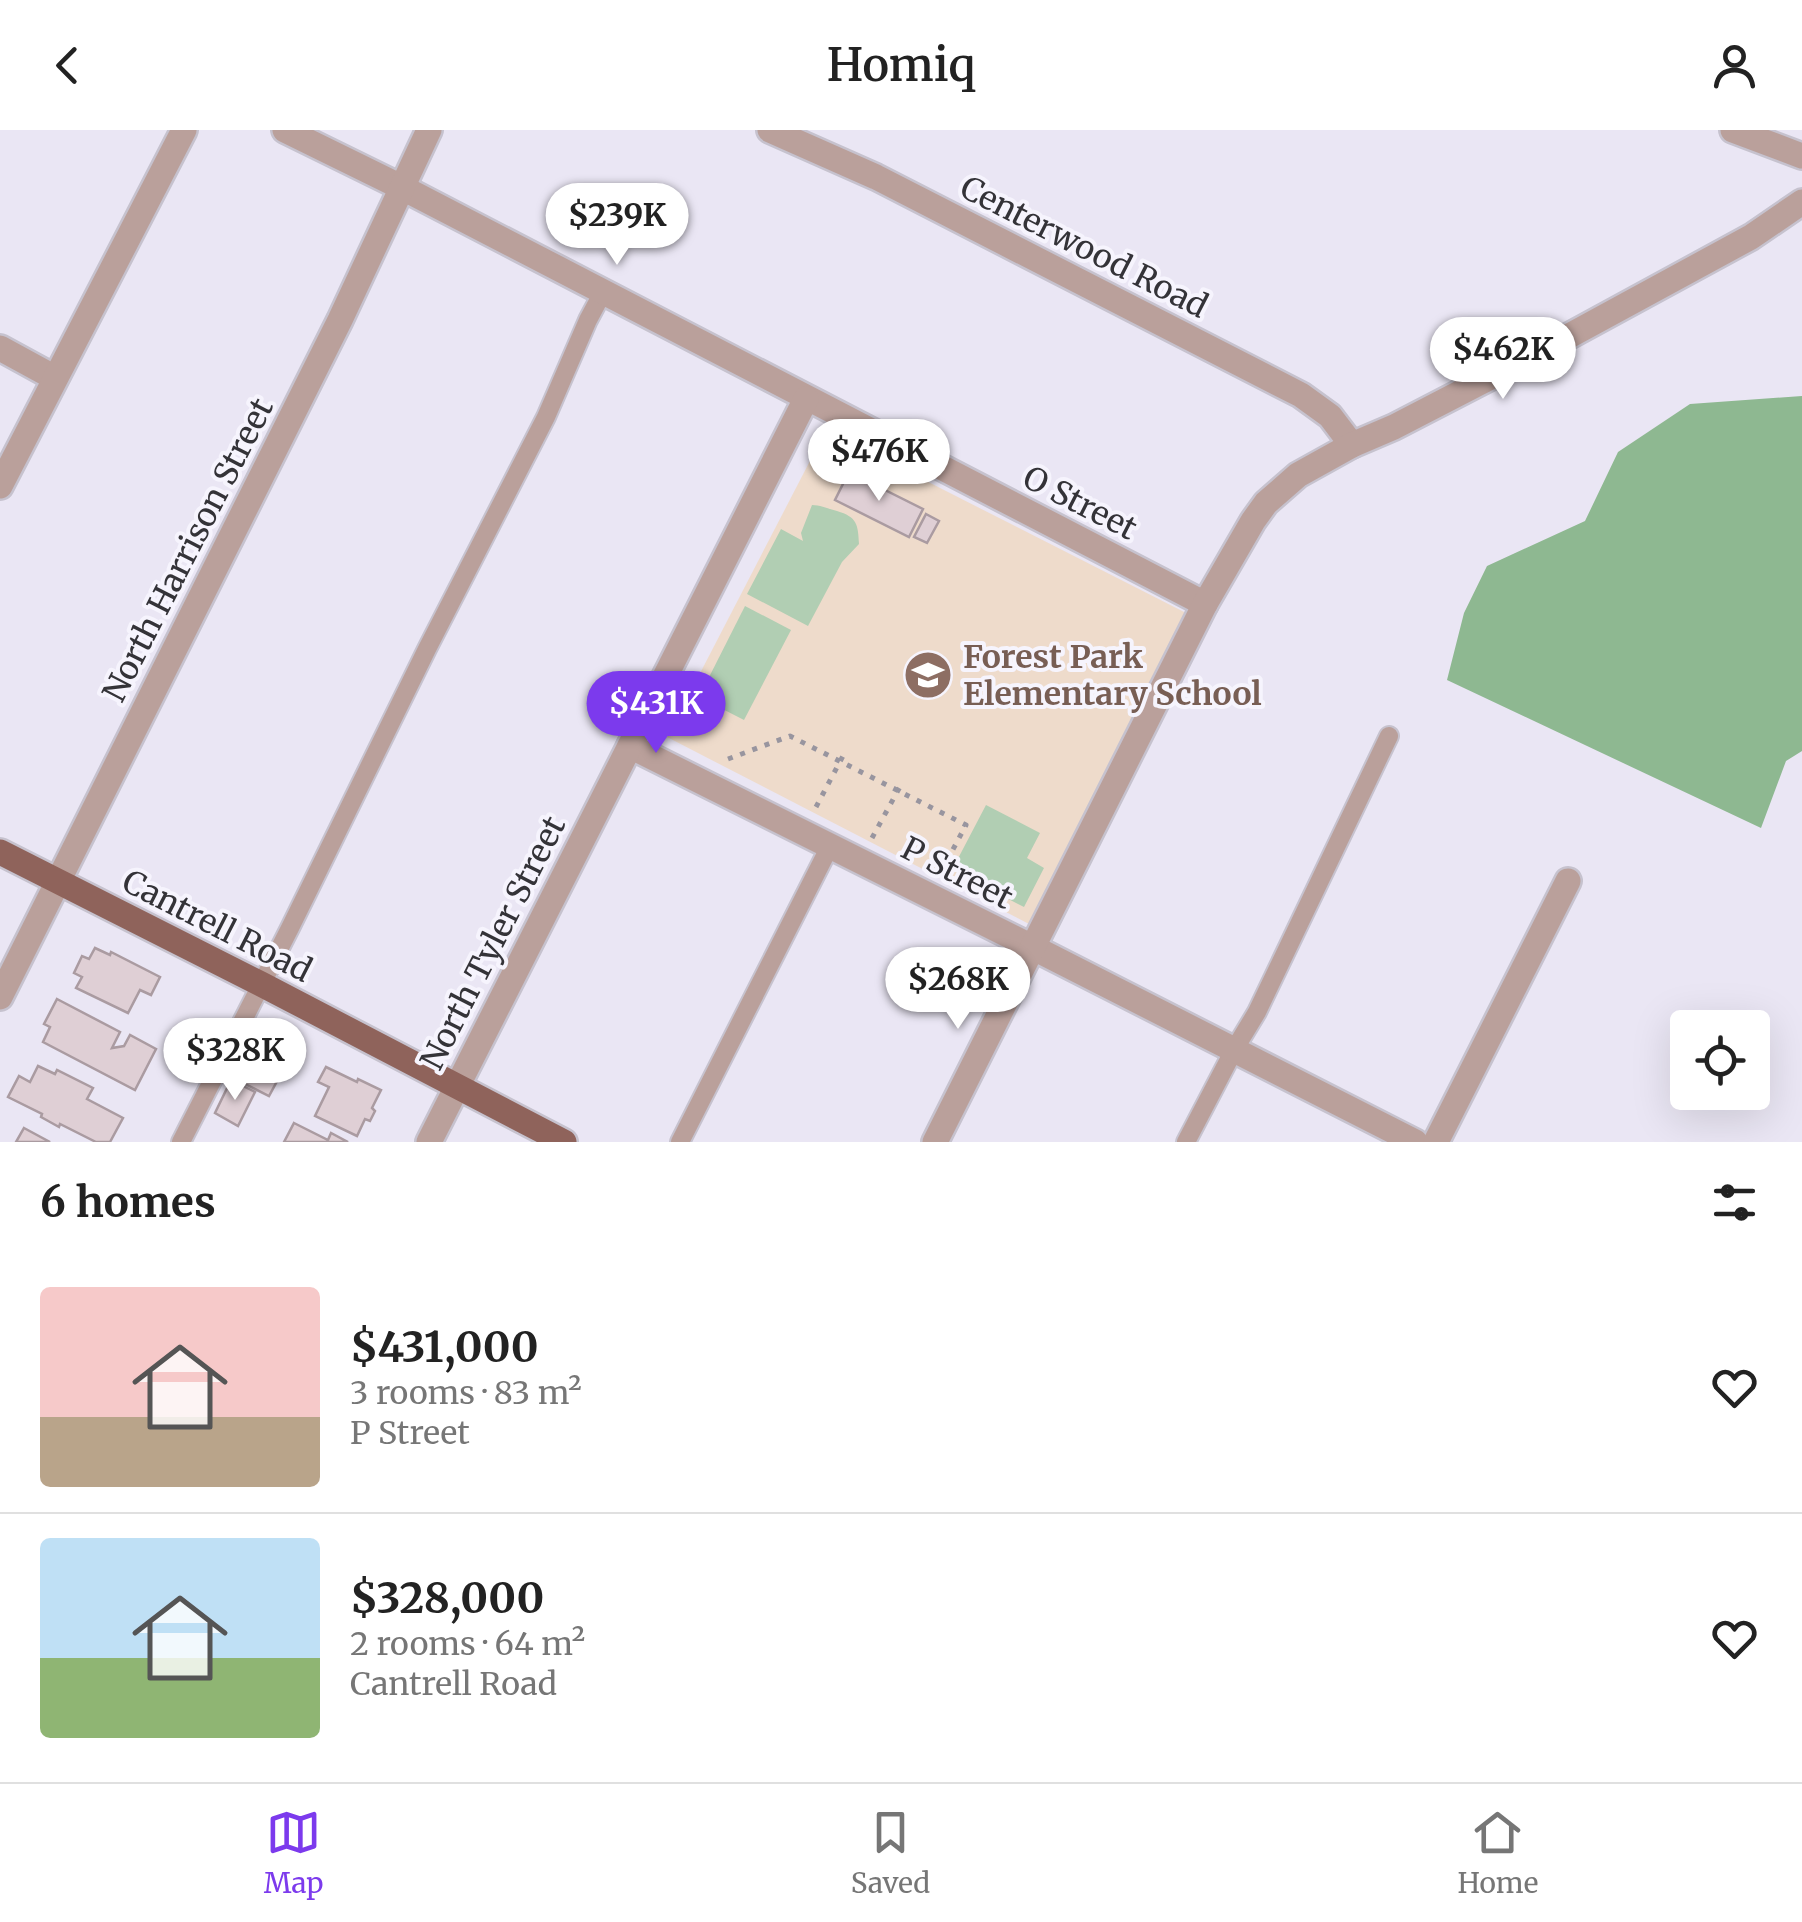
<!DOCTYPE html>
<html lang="en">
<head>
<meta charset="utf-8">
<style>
	:root { --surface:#fff; --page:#f2f2f2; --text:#222; --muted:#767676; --line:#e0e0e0; --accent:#7c3aed }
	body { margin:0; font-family:Merriweather,serif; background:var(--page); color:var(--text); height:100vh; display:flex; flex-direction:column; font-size:38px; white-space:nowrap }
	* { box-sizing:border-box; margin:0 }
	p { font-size:32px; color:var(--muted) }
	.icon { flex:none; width:55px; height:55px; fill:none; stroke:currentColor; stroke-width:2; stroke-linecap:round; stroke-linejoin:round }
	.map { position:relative; height:1012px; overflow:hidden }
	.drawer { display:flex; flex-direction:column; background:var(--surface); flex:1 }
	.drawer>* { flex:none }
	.tools { position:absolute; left:1670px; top:880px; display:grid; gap:20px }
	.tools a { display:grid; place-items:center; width:100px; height:100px; border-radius:10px; background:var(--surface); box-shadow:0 10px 40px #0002; font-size:50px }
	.price { position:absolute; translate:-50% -85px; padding:0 22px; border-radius:35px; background:#fff; color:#222; font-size:32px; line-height:65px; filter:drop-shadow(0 2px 5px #0008) }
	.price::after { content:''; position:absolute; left:50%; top:60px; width:30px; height:22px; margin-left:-15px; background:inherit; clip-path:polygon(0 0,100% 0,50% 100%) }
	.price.active { background:var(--accent); color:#fff }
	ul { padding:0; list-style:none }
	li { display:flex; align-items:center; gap:30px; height:250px; padding:0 40px }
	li+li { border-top:2px solid var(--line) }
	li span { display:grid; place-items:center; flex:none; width:280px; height:200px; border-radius:10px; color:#555 }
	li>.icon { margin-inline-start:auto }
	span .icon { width:120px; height:120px; fill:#fffc; stroke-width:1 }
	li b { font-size:42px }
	h2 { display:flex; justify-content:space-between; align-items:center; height:120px; padding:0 40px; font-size:42px }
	header { display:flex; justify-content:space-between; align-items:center; height:130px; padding:0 40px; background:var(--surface); font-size:45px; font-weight:600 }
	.menu { display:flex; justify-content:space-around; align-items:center; height:140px; border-top:2px solid var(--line); background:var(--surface); font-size:28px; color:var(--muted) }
	.menu a { display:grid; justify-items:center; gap:5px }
	.menu .active { color:var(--accent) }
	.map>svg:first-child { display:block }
</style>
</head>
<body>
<header><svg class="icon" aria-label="back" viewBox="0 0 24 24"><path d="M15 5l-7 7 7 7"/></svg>Homiq<svg class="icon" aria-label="person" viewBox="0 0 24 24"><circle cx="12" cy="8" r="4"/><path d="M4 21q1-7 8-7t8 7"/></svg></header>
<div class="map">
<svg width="1802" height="1012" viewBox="0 0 1802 1012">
	<rect width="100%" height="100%" fill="#eae6f4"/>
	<path fill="#eedbcb" d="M826,300L1188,484L1029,794L667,607Z"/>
	<g fill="#b1ceb3">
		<path d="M812,375C821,375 828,379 837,381C857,387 858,394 859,414L842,432L808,496L747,464L781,399L803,411L801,403Z"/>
		<path d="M745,476L791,500L744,590L699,567Z"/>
		<path d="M986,675L1040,703L1027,728L1044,738L1024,777L952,740Z"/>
	</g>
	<path fill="#8eb891" d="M1802,266V621L1786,631L1761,698L1447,550L1464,483L1487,436L1585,391L1618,322L1690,274Z"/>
	<g fill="#dfcfd5" stroke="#aa9ba1" stroke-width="2.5">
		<path d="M849,342L923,379L909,407L835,370Z"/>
		<path d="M926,384L939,391L927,413L914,407Z"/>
		<path d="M95,818L110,825L111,822L160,847L151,865L140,860L128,883L76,858L82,847L74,843L82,826L89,829Z"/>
		<path d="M57,869L120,902L112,918L124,916L130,905L156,919L135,960L43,912L50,897L44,894Z"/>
		<path d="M252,925L283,940L269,966L239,951Z"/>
		<path d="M38,936L55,944L57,940L93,958L87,969L123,988L110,1012H96L60,994L59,997L41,987L42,984L8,967L19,946L30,952Z"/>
		<path d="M326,937L357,952L358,949L381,960L372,978L375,981L370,991L365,989L357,1006L315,986L329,957L318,952Z"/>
		<path d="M231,950L255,962L238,996L215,983Z"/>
		<path d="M294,993L328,1010L331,1003L348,1012H284Z"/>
		<path d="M24,998L50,1012H16Z"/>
	</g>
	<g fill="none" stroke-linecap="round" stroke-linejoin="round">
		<g stroke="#c6c2ce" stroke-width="22">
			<g id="lane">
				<path d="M181,1012L290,798L427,519L546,287L588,190L603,162"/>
				<path d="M680,1012L830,716"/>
				<path d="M1186,1012L1234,920L1257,882L1389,606"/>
			</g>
		</g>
		<g stroke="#c6c2ce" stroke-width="30">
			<g id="street">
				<path d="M285,0L401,57L1205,474"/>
				<path d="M770,0L876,47L1301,265L1330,286L1352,315"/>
				<path d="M1733,0L1802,26"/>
				<path d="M0,218L55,248"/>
				<path d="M0,356L184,0"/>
				<path d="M630,616L1032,817L1415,1012"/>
				<path d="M0,867L340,190L429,0"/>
				<path d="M429,1012L806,269"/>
				<path d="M935,1012L1205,474L1253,391L1266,373L1298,345L1352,315L1394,297L1558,212L1751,107L1802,72"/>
				<path d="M1436,1012L1568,751"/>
			</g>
		</g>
		<g stroke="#c6c2ce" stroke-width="30">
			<path id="primary" d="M0,722L261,854L564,1012"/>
		</g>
		<g stroke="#98959f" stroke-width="5" stroke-dasharray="5 8" stroke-linecap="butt">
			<path d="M728,629L790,606L966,695L942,740"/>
			<path d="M816,677L844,624"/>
			<path d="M872,708L902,653"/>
		</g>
		<use href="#lane" stroke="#baa09b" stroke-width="18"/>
		<use href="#street" stroke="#baa09b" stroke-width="25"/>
		<use href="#primary" stroke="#8f635b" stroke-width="25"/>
	</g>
	<defs>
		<g id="school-disc" transform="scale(2.5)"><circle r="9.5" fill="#8d6e63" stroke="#f6f4fd"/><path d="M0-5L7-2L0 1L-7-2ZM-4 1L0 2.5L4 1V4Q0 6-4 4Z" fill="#fff"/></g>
	</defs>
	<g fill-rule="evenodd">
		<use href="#school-disc" x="928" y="545"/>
	</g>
	<g text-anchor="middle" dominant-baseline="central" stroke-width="8" stroke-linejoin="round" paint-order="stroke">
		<g font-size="32" fill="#343338" stroke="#f6f4fd">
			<text transform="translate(1084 117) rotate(27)">Centerwood Road</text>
			<text transform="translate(1080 373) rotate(27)">O Street</text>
			<text transform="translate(188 420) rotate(-63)">North Harrison Street</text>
			<text transform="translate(957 743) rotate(27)">P Street</text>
			<text transform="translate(217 796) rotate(27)">Cantrell Road</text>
			<text transform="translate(493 813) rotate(-63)">North Tyler Street</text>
		</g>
		<g font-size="32" font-weight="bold" fill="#785e54" stroke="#f6f4fd" text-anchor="start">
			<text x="963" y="527">Forest Park<tspan x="963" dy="37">Elementary School</tspan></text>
		</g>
	</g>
</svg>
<div class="tools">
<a><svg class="icon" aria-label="locate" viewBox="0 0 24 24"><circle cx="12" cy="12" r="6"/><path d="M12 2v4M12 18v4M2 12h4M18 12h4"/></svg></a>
</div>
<b class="price" style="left:617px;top:138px">$239K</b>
<b class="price" style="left:1503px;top:272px">$462K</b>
<b class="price" style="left:879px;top:374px">$476K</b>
<b class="price active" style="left:656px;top:626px">$431K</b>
<b class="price" style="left:958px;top:902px">$268K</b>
<b class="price" style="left:235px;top:973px">$328K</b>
</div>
<section class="drawer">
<h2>6 homes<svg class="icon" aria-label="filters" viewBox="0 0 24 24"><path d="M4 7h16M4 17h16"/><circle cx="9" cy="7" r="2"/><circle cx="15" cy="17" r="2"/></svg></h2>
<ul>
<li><span style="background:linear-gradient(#f6c9c9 65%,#b9a48a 0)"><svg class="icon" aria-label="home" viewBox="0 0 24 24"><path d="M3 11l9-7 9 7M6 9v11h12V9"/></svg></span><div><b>$431,000</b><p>3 rooms · 83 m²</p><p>P Street</p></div><svg class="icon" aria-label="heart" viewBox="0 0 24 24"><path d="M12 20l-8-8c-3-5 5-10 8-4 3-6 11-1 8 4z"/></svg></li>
<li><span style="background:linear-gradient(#bfe0f5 60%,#8fb573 0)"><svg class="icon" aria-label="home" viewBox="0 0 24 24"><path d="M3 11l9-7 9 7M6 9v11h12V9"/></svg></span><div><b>$328,000</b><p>2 rooms · 64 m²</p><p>Cantrell Road</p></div><svg class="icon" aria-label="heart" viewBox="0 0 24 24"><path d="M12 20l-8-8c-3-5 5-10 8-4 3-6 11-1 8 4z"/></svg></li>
</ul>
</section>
<nav class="menu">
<a class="active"><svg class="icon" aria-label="map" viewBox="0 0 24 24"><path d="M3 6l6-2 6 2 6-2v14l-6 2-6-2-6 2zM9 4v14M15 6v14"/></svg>Map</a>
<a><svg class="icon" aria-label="saved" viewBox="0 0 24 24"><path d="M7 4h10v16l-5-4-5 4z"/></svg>Saved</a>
<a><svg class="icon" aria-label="home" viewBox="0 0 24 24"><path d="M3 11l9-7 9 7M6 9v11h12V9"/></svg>Home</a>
</nav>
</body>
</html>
